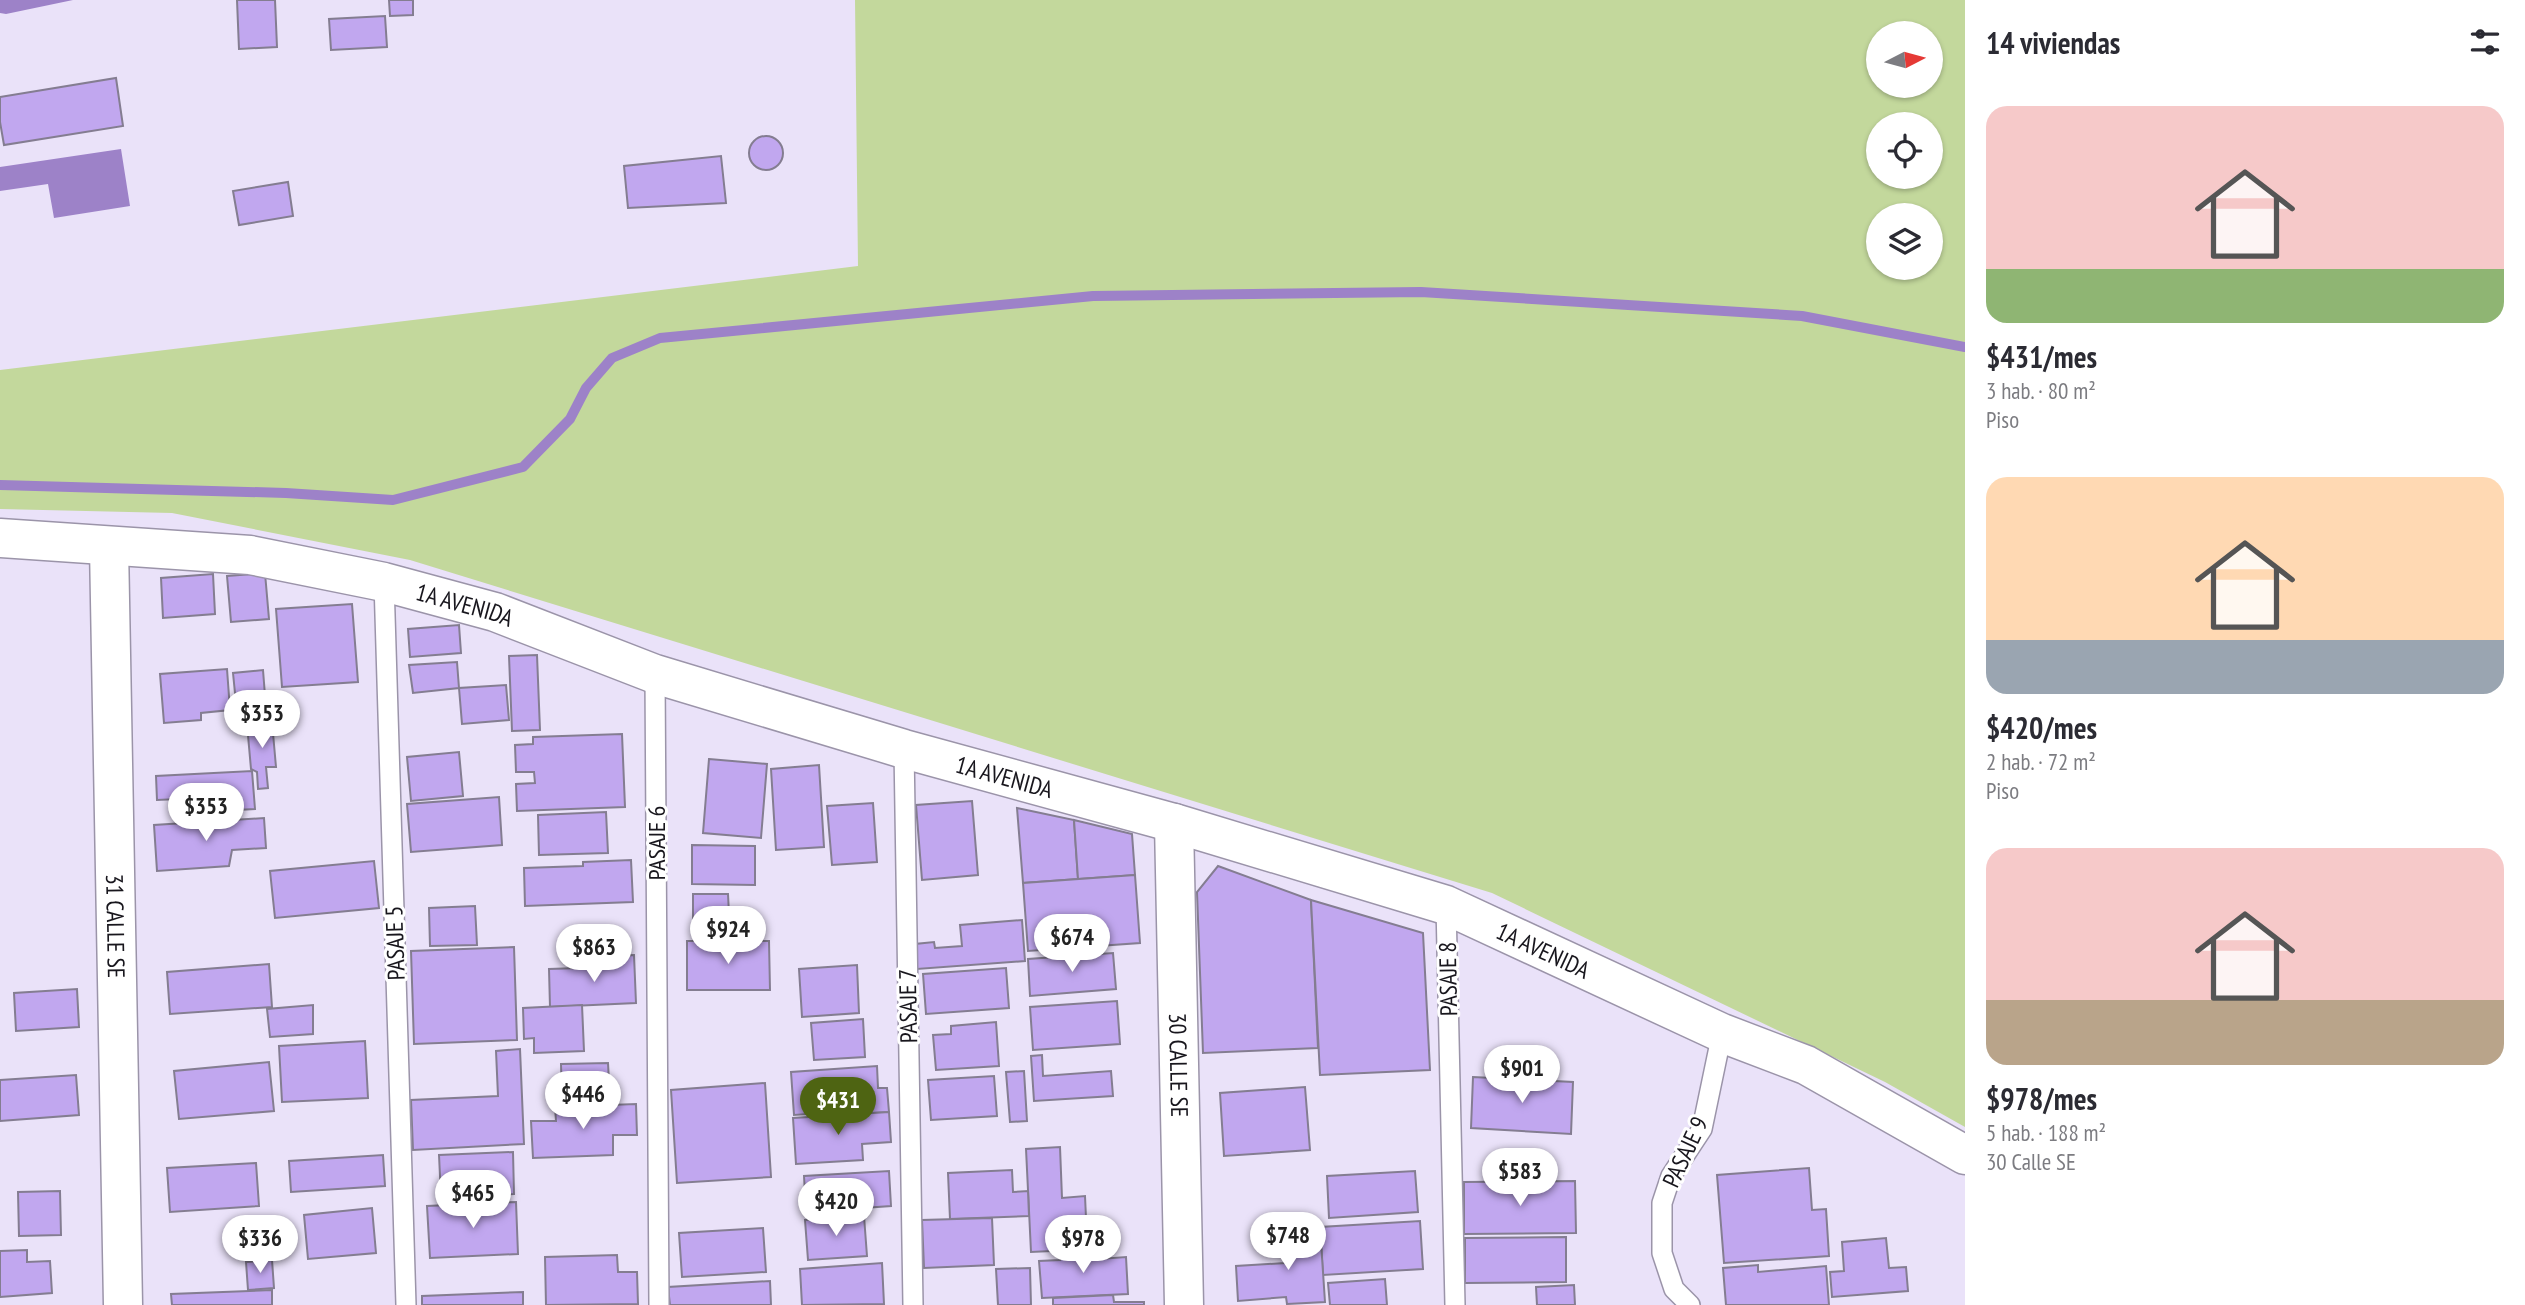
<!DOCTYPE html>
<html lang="es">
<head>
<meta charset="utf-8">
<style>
	:root { --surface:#fff; --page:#f7f7f7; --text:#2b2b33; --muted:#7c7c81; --accent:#4e6412 }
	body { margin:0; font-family:"PT Sans Narrow",sans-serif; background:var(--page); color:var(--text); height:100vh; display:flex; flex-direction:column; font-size:26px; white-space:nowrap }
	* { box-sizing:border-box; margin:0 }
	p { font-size:23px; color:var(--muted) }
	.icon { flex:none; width:38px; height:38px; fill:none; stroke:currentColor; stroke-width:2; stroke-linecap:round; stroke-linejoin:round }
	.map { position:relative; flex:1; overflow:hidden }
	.side { display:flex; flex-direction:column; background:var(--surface); width:560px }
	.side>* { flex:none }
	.needle { width:46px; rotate:84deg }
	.controls { position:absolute; left:1866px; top:21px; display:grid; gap:14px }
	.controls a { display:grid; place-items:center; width:77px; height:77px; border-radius:50%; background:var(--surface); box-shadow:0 2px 5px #0004; font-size:35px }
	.price { position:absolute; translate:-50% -60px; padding:0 16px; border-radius:24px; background:#fff; color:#222; font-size:23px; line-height:46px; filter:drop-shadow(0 2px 4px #0008) }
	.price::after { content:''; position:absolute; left:50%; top:42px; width:21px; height:16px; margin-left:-10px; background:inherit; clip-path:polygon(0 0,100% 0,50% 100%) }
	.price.selected { background:var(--accent); color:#fff }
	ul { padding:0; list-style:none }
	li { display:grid; align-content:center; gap:14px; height:371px; padding:0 21px }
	li span { display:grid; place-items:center; height:217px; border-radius:21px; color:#555 }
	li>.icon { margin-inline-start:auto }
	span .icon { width:126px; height:126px; fill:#fffc; stroke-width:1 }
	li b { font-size:30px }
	h2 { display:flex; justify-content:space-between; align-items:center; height:84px; padding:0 21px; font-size:30px }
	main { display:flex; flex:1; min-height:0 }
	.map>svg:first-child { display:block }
</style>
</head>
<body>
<main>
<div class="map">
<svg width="1965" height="1305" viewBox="0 0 1965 1305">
	<rect width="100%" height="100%" fill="#eae2f9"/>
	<path fill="#c3d89c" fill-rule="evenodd" d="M855,0H1965V1127L1885,1082L1492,893L410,560L172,513L0,509V370L858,266ZM1878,33H1930V86H1878ZM1878,124H1930V177H1878ZM1878,215H1930V268H1878Z"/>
	<g fill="#9d82c8">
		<path d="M0,0H73L6,14L0,13Z"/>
		<path d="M121,149L130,206L54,218L48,184L0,191V167Z"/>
	</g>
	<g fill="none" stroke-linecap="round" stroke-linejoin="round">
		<path stroke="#9d82c8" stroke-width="10" d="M0,485L286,493L393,500L523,467L570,419L586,388L612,358L660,338L1093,296L1421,292L1802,316L1965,347"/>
	</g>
	<g fill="#c1a7ef" stroke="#847d91" stroke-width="2">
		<path d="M237,0H275L277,47L239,49Z"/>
		<path d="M389,0H413V15L390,16Z"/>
		<path d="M385,16L387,47L331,50L329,19Z"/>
		<path d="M116,78L123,126L4,145L0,122V97Z"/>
		<circle cx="766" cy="153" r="17"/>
		<path d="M721,156L726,203L628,208L624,166Z"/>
		<path d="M288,182L293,216L239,225L233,191Z"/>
		<path d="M265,573L269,619L231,622L227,576Z"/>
		<path d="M213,574L215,614L163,618L161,578Z"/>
		<path d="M352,604L358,682L282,687L276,609Z"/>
		<path d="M459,625L461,653L410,657L408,629Z"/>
		<path d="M537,655L540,730L512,731L509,656Z"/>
		<path d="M457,662L459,688L413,693L409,665Z"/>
		<path d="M227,669L230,710L201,713V720L164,723L160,674Z"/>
		<path d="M263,670L267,721L238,723L233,673Z"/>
		<path d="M506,685L509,720L462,724L459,688Z"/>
		<path d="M272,722L276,767H266L268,788L258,789L257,772L251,769L247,724Z"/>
		<path d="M622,734L625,807L517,811L516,784L535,783L534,772H516L515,745L533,744V737Z"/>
		<path d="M459,752L463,796L411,801L407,757Z"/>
		<path d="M709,759L767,764L761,838L703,833Z"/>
		<path d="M819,765L824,847L776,850L771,769Z"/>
		<path d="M252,771L255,809L180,813L179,799L157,800L156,776Z"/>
		<path d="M499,797L502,845L411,852L407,804Z"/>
		<path d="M972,801L978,875L922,880L916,805Z"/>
		<path d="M873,803L877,862L832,865L827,806Z"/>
		<path d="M1017,808L1074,820L1078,879L1023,883Z"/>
		<path d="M606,812L608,853L539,855L538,815Z"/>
		<path d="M264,818L266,848L232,850L229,866L157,871L154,825Z"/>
		<path d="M1074,820L1132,834L1135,875L1078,879Z"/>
		<path d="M692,845L755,846V885L692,884Z"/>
		<path d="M631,860L633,902L525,906L524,868L583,866V862Z"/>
		<path d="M374,861L379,908L275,918L270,871Z"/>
		<path d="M1218,866L1311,900L1318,1048L1203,1053L1197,892Z"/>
		<path d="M1135,875L1140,943L1028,951L1023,883Z"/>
		<path d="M693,894H728L729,914H746V935H696L697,923H693Z"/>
		<path d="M1311,900L1423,933L1430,1070L1320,1075Z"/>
		<path d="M475,906L477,945L430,946L429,908Z"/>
		<path d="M1022,920L1025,961L917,969L915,944L934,942L935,948L962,946L960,925Z"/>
		<path d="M687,941H769L770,990H687Z"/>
		<path d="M514,947L517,1040L414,1044L411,951Z"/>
		<path d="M1113,953L1116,989L1030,996L1028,959Z"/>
		<path d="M634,955L636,1003L550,1007L549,969L610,967L609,956Z"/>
		<path d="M269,964L272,1007L170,1014L167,972Z"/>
		<path d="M857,965L859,1013L802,1017L799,969Z"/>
		<path d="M1006,968L1009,1008L926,1014L923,974Z"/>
		<path d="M77,989L79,1027L16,1031L14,993Z"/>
		<path d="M1117,1001L1120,1044L1033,1050L1030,1007Z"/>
		<path d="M313,1005V1034L270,1037L267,1009Z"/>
		<path d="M582,1005L584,1051L534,1053V1038L524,1039L523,1008Z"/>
		<path d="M863,1019L865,1057L814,1060L811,1023Z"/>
		<path d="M996,1022L999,1066L936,1070L933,1035L951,1034V1026Z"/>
		<path d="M365,1041L368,1098L282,1102L279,1046Z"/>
		<path d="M520,1049L524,1144L413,1150L411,1100L498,1096L496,1051Z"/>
		<path d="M1042,1055L1043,1076L1111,1071L1113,1096L1034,1101L1031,1056Z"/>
		<path d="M269,1062L274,1111L179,1119L174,1071Z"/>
		<path d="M608,1063L610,1100L562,1102L561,1064Z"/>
		<path d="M877,1066L878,1088H887L889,1112L852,1114L851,1111L794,1115L791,1072Z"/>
		<path d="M1024,1071L1027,1121L1010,1122L1006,1072Z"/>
		<path d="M76,1075L79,1115L0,1121V1080Z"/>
		<path d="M994,1076L997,1116L931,1120L928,1080Z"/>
		<path d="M1473,1077L1573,1082L1571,1134L1471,1128Z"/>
		<path d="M765,1083L771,1177L677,1183L671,1090Z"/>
		<path d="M1305,1087L1310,1150L1224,1156L1220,1093Z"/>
		<path d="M636,1104L637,1135H613V1155L533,1158L531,1121H556L555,1107Z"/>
		<path d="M889,1112L891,1142L862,1144L863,1160L796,1164L793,1118Z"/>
		<path d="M1060,1147L1062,1198L1085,1196L1087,1240H1072L1073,1250L1031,1252L1026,1149Z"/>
		<path d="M513,1152L514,1194L441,1197L439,1155Z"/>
		<path d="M383,1155L385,1186L291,1192L289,1161Z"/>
		<path d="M256,1163L259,1206L170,1212L167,1168Z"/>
		<path d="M1809,1168L1812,1210L1826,1209L1829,1256L1724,1263L1717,1175Z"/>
		<path d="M1012,1170L1013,1192L1028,1191L1029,1216L950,1219L948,1173Z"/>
		<path d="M889,1171L891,1206L806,1212L804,1176Z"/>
		<path d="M1415,1171L1418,1212L1329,1218L1327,1176Z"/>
		<path d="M1575,1181L1576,1233L1464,1234V1182Z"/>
		<path d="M60,1191L61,1235L19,1236L18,1192Z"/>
		<path d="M516,1202L518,1254L430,1258L427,1206Z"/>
		<path d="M372,1208L376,1253L308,1259L304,1215Z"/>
		<path d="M864,1216L867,1256L808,1260L805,1220Z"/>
		<path d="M992,1218L994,1265L924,1268L922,1220Z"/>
		<path d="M1420,1221L1423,1269L1323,1275L1320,1227Z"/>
		<path d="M1320,1227L1325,1302L1287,1304L1286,1297L1238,1301L1236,1266L1285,1263L1282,1229Z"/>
		<path d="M763,1228L766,1272L682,1277L679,1233Z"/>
		<path d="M1566,1237V1282L1465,1283V1238Z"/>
		<path d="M1886,1238L1889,1268L1906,1267L1908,1291L1832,1297L1830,1272L1844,1271L1842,1242Z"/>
		<path d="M1100,1249V1259L1126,1257L1128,1294L1042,1298L1039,1261L1060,1260L1059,1251Z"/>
		<path d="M27,1250V1262L50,1261L52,1293L0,1297V1251Z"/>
		<path d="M617,1255L618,1272H637L638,1304L546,1305L545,1257Z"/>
		<path d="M272,1260L274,1288L248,1290L246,1262Z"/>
		<path d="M882,1263L884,1304L802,1305L800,1269Z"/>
		<path d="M1758,1265V1272L1826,1266L1829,1305H1726L1723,1268Z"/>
		<path d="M1030,1268L1031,1305H998L996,1269Z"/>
		<path d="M1385,1279L1387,1305H1330L1328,1283Z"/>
		<path d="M770,1281L771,1305H670L668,1287Z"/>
		<path d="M1574,1285L1575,1305H1537L1536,1287Z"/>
		<path d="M272,1290V1305H172L171,1294Z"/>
		<path d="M523,1292V1305H422V1296Z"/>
		<path d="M1113,1295L1114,1302H1144V1305H1053V1298Z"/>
	</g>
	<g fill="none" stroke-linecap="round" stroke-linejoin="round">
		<g stroke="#9b94a9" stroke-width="22">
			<g id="lane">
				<path d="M384,582L406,1305"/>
				<path d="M655,674L659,1305"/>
				<path d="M904,749L913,1305"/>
				<path d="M1446,905L1455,1305"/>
				<path d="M1690,1305L1674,1289L1662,1253V1203L1671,1176L1702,1129L1722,1033"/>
			</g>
		</g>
		<g stroke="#9b94a9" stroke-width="41">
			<g id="street">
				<path id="s1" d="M0,538L250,555L384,582L495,612L655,674L904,749L1174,823L1446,905L1722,1033L1806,1065L1965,1155"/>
				<path id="s2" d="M109,546L123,1305"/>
				<path id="s3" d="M1174,823L1184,1305"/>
			</g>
		</g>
		<use href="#lane" stroke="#fff" stroke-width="19"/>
		<use href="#street" stroke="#fff" stroke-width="38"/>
	</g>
	<g text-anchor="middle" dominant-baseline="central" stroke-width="6" stroke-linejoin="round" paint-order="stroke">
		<g font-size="24" fill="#18161d" stroke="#fff">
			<text stroke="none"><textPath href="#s1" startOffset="471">1A AVENIDA</textPath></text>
			<text stroke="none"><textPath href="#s1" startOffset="1038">1A AVENIDA</textPath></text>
			<text transform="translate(656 843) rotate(-90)">PASAJE 6</text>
			<text stroke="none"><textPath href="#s2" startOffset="380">31 CALLE SE</textPath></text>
			<text transform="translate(395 943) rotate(-92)">PASAJE 5</text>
			<text stroke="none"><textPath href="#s1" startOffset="1605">1A AVENIDA</textPath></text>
			<text transform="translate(1448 979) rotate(-91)">PASAJE 8</text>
			<text transform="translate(908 1006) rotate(-91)">PASAJE 7</text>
			<text stroke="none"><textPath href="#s3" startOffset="242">30 CALLE SE</textPath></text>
			<text transform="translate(1685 1152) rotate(-65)">PASAJE 9</text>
		</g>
	</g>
</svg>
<div class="controls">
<a><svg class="needle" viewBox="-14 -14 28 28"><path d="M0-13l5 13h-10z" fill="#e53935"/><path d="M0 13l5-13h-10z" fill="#7c7c81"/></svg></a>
<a><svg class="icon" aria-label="locate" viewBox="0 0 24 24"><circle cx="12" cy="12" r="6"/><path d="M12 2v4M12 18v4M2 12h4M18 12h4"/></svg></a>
<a><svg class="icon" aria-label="layers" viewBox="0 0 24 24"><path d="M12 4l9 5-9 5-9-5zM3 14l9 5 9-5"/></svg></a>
</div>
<b class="price" style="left:262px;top:750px">$353</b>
<b class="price" style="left:206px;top:843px">$353</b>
<b class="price" style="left:728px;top:966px">$924</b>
<b class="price" style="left:1072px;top:974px">$674</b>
<b class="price" style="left:594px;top:984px">$863</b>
<b class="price" style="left:1522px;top:1105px">$901</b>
<b class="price" style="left:583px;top:1131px">$446</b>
<b class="price selected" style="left:838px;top:1137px">$431</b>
<b class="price" style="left:1520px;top:1208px">$583</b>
<b class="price" style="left:473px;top:1230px">$465</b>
<b class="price" style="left:836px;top:1238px">$420</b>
<b class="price" style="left:1288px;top:1272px">$748</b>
<b class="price" style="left:260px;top:1275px">$336</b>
<b class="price" style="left:1083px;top:1275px">$978</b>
</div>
<section class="side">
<h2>14 viviendas<svg class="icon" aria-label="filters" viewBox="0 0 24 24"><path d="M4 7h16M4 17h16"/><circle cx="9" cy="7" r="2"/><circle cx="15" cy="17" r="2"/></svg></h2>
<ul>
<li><span style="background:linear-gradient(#f6c9c9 75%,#8fb573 0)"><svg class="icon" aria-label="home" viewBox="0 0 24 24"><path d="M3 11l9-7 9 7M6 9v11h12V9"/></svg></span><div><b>$431/mes</b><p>3 hab. · 80 m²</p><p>Piso</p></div></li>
<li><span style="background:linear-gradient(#ffd9b3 75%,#9aa5b1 0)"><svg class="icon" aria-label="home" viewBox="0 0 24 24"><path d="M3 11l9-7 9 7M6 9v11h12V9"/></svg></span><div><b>$420/mes</b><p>2 hab. · 72 m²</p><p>Piso</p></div></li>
<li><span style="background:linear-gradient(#f6c9c9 70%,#b9a48a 0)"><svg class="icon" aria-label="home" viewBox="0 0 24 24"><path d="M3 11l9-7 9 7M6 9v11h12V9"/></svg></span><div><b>$978/mes</b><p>5 hab. · 188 m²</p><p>30 Calle SE</p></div></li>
</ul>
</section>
</main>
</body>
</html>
